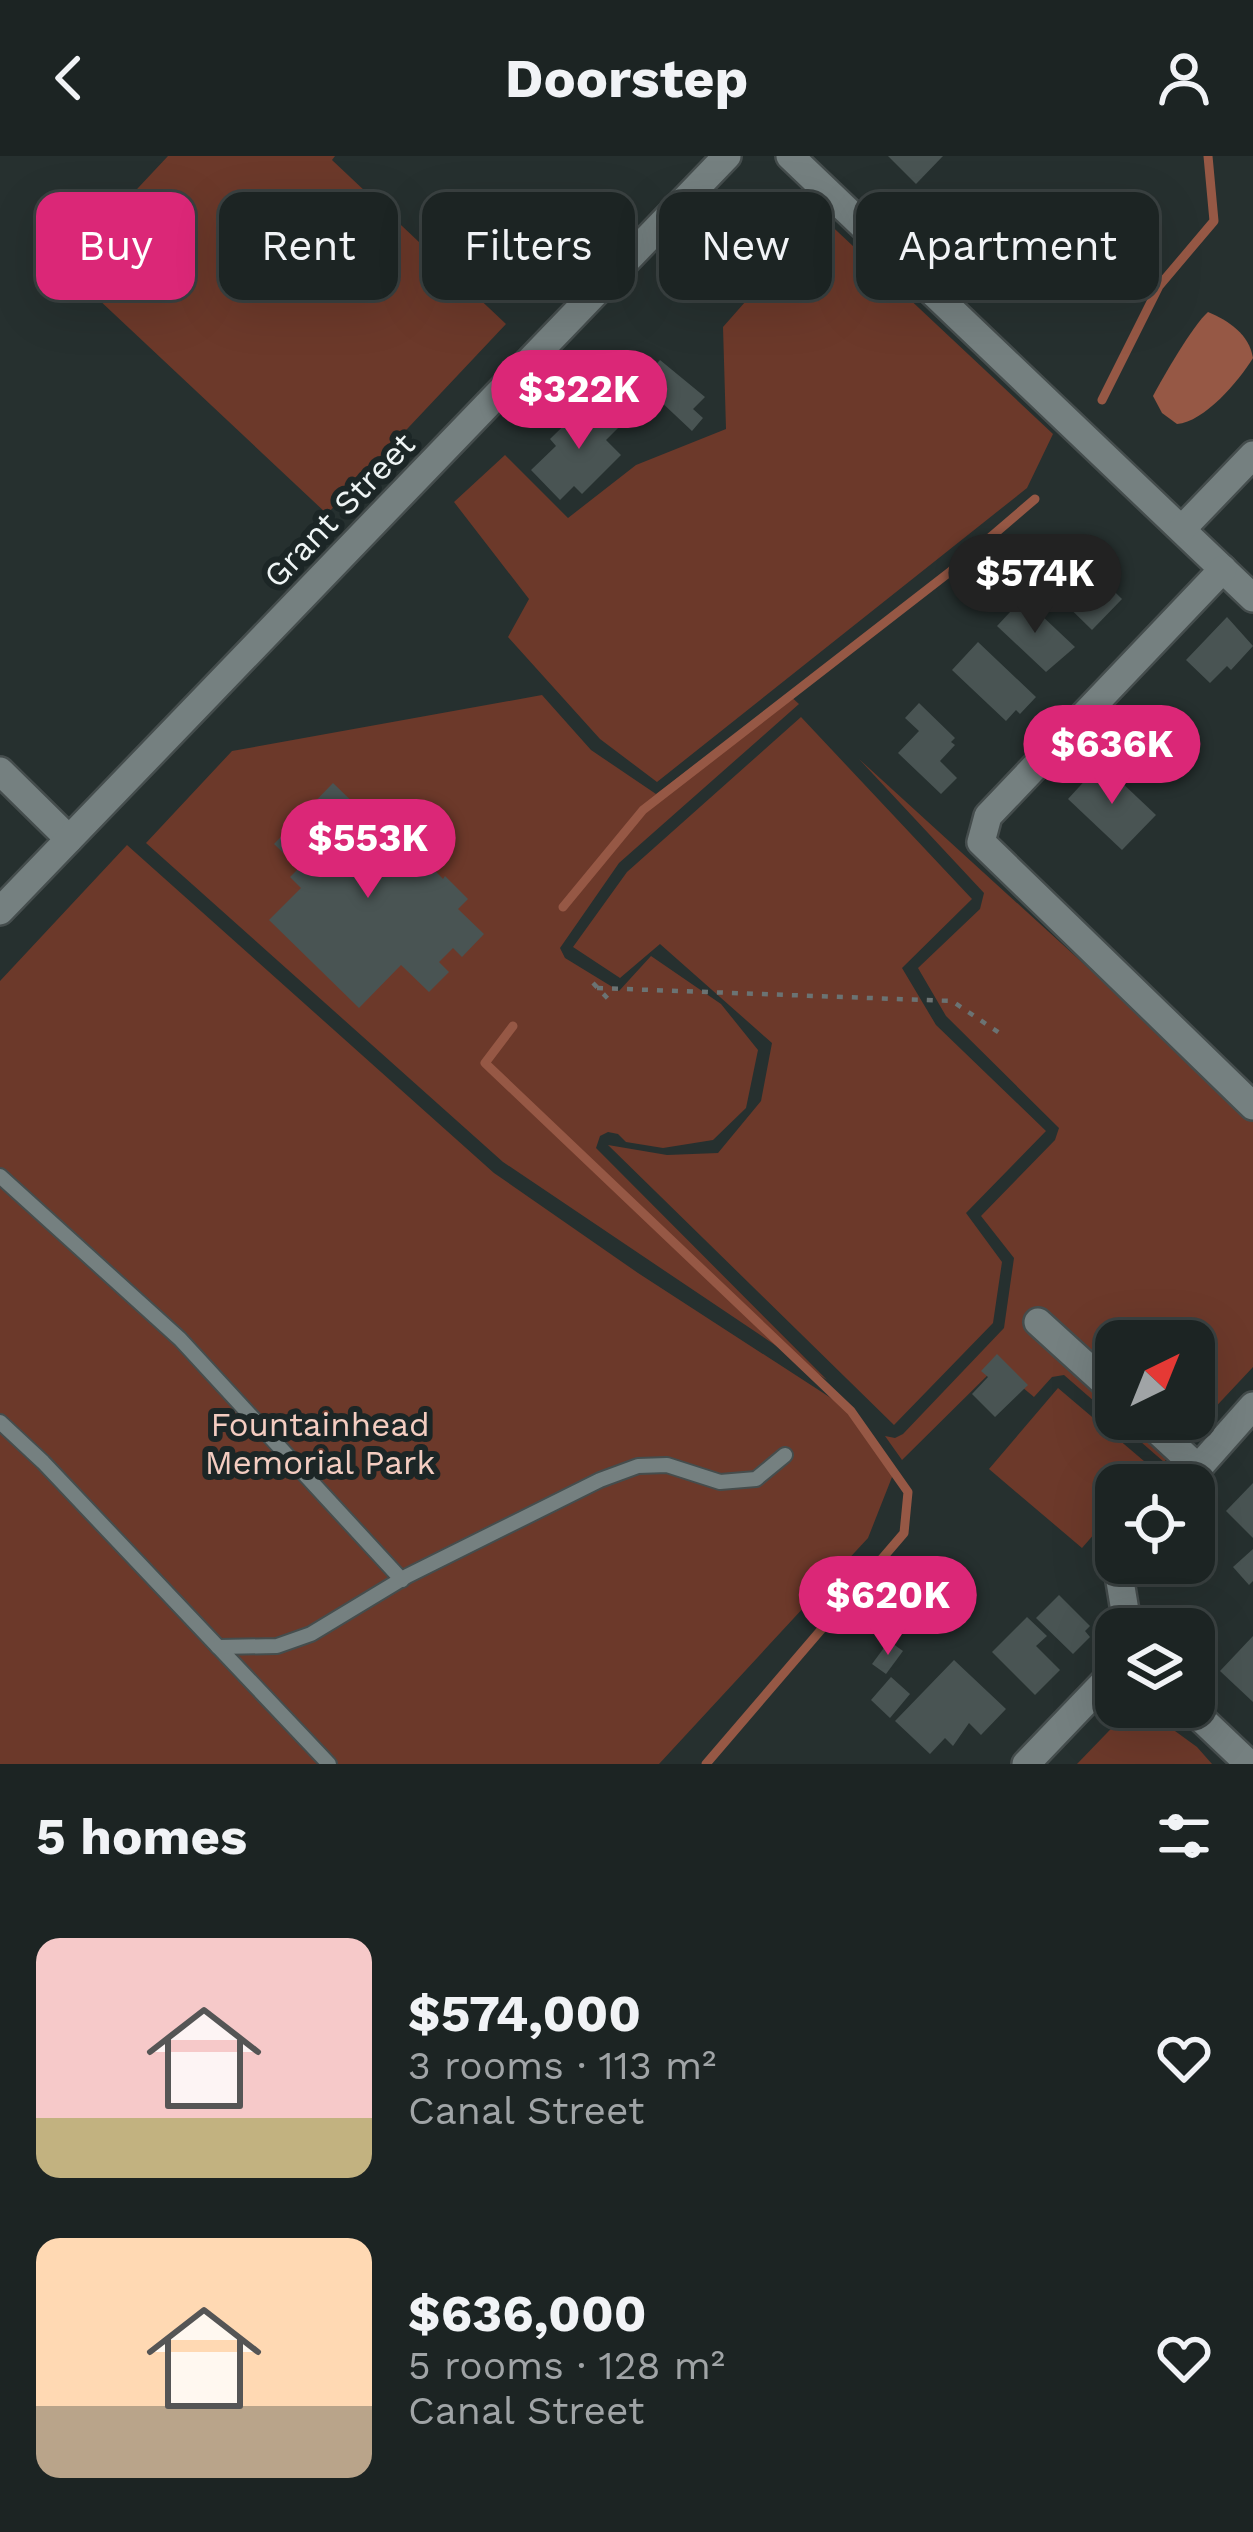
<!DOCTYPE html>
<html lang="en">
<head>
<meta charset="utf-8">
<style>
	:root { --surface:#1c2423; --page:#252c2b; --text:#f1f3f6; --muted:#a0a4a6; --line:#3a4141; --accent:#db2777 }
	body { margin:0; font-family:"Work Sans",sans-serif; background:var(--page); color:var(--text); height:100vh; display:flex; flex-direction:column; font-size:45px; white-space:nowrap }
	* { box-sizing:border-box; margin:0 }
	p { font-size:39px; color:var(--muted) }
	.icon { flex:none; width:66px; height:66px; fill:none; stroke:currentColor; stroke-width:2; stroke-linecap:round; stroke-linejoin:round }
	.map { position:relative; height:1608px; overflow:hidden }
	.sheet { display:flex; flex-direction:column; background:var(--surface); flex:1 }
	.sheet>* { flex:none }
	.guide { position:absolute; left:36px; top:36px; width:1182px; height:108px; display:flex; gap:24px }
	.needle { width:78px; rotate:43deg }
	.tools { position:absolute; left:1095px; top:1164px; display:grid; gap:24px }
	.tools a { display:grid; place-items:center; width:120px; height:120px; border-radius:24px; background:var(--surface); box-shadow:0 12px 48px #0002,0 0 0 3px var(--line); font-size:60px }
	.price { position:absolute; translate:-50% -102px; padding:0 27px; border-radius:42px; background:var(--accent); color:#fff; font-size:39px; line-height:78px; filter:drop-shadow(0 3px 6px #0008) }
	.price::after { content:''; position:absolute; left:50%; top:72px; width:36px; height:27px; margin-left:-18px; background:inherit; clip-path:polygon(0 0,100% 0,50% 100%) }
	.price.active { background:#222; color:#fff }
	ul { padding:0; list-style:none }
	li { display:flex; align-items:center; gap:36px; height:300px; padding:0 36px }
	li span { display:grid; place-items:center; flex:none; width:336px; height:240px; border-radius:24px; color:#555 }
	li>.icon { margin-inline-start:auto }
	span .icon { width:144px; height:144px; fill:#fffc; stroke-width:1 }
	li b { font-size:51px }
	h2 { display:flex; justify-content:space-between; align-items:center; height:144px; padding:0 36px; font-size:51px }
	.tag { padding:0 42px; border-radius:24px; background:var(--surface); box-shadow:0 12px 48px #0002,0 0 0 3px var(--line); font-size:42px; line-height:108px }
	.tag.active { background:var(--accent); color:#fff }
	header { display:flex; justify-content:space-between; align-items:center; height:156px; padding:0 36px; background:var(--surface); font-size:54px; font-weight:700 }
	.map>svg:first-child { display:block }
</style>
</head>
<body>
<header><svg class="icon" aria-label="back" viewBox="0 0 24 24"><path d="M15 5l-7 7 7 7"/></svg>Doorstep<svg class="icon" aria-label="person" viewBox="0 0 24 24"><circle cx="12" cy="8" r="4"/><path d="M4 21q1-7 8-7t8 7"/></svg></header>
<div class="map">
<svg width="1253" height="1608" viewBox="0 0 1253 1608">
	<rect width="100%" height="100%" fill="#26302f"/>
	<g fill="#6c392a" fill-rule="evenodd">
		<path d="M168,0H335L332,4L506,168L327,358L64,111Z"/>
		<path d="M821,60L1053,278L1027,332L657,626L600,583L508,481L529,443L454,346L505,299L568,362L636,309L726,273L723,171Z"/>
		<path d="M788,538L799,548L619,707L560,792L565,802L619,835L651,800L721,848L758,894L746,952L713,984L663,992L626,986L618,978L608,976L600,980L596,992L827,1224L503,1006L146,687L232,595L542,539L591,594L656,638Z"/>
		<path d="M801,561L972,743L902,812L936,869L1046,975L966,1057L1002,1106L993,1167L894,1269L608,989L667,999L718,997L761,945L772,887L660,788L620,822L573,791L627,716Z"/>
		<path d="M859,603L1253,962V1211L1164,1306L1064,1219L1052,1221L1034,1241L997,1210L902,1304L885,1280L895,1282L903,1278L1004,1172L1014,1102L981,1060L1055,984L1059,972L946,860L918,812L980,753L984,737ZM1116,1185H1194V1263H1116Z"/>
		<path d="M127,689L494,1017L638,1117L851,1255L894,1316L868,1382L659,1608H0V825Z"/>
		<path d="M1058,1232L1151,1311L1136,1329H1116V1353L1082,1392L989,1313Z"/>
		<path d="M1132,1551H1142L1197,1591L1212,1608H1077Z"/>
	</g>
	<path fill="#965845" d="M1208,156C1229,165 1249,178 1253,202C1239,225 1204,266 1177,268L1162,257L1153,240C1163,221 1193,169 1208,156Z"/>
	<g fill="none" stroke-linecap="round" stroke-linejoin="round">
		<g stroke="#965845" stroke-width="9">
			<path d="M1102,244L1159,130L1214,65L1208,0"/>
			<path d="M563,751L643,654L951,415L1035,343"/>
			<path d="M513,870L485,907L851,1255L908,1336L904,1377L706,1608"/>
		</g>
	</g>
	<g fill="#495453">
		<path d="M888,0H943L916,28Z"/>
		<path d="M745,67L777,99L735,142L702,110Z"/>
		<path d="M660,204L705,241L693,253L703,262L692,275L640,226Z"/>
		<path d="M592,242L620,270L606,284L621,299L582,338L574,330L560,344L531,314L556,290L550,283Z"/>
		<path d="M1073,395L1122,443L1092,474L1043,426Z"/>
		<path d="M1023,442L1075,491L1046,516L997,470Z"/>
		<path d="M1227,461L1253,490L1231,514L1227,510L1210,527L1186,504Z"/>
		<path d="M978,486L1036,541L1020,558L1016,554L1006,565L952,514Z"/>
		<path d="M919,547L955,582L951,586L955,589L940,605L957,622L941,638L898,597L919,575L905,562Z"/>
		<path d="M1101,607L1156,659L1122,694L1068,643Z"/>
		<path d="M333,627L365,658L373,650L443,723L445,720L468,743L458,753L484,778L462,801L453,792L439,806L449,816L429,836L401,809L359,852L269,764L301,732L290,721L299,712L274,688Z"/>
		<path d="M997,1198L1028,1229L995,1261L972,1238L988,1221L981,1215Z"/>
		<path d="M1253,1327V1382L1226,1355Z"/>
		<path d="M1253,1393V1425L1249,1429L1233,1411Z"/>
		<path d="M1059,1439L1090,1470L1085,1475L1090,1481L1073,1498L1036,1462Z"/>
		<path d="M1027,1461L1047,1480L1036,1490L1060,1514L1035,1539L992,1496Z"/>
		<path d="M1253,1480V1546L1220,1515Z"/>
		<path d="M889,1485L903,1495L886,1518L872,1508Z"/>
		<path d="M954,1504L1006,1553L981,1579L969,1567L953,1590L945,1582L930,1598L895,1565Z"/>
		<path d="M891,1521L910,1538L890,1562L871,1544Z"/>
	</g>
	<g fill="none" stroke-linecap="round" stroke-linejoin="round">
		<g stroke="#454d4d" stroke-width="18">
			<g id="service">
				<path d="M0,1020L180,1183L402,1424"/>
				<path d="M0,1266L43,1306L329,1608"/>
				<path d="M218,1491L277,1490L311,1478L407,1420L600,1324L638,1310L667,1309L720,1326L756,1323L785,1299"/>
			</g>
		</g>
		<g stroke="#454d4d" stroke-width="32">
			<g id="minor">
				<path d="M790,0L1253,442"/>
				<path d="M1182,373L1253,299"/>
				<path d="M1223,413L988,660L981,686L1253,950"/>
				<path d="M0,615L69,683"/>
				<path d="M0,755L727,0"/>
				<path d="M1038,1166L1116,1237"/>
				<path d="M1145,1263L1198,1312"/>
				<path d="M1183,1329L1253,1250"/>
				<path d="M1117,1407L1128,1473"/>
				<path d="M1189,1551L1249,1608"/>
				<path d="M1026,1608L1116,1514"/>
			</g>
		</g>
		<g stroke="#6b7373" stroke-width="4.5" stroke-dasharray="6 9" stroke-linecap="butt">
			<path d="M593,827L611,846"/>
			<path d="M597,832L952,845L1001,878"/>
		</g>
		<use href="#service" stroke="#758080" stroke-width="14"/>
		<use href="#minor" stroke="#758080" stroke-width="27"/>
	</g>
	<g text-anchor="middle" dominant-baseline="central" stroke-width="12" stroke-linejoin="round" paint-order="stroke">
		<g font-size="33" fill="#eef4f4" stroke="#1c2626">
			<text transform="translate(339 354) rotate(-46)">Grant Street</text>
		</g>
		<g font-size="33" fill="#f4cdc1" stroke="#1c2626">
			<text x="320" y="1268">Fountainhead<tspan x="320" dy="38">Memorial Park</tspan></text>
		</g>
	</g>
</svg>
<div class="tools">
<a><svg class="needle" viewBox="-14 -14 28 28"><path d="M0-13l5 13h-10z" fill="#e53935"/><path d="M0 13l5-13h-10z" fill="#a0a4a6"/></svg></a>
<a><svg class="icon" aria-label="locate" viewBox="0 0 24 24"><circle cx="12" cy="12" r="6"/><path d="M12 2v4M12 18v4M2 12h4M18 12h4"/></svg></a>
<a><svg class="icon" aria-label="layers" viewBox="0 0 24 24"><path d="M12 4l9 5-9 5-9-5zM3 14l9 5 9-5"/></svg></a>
</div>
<b class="price" style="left:579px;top:296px">$322K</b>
<b class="price active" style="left:1035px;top:480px">$574K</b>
<b class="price" style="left:1112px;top:651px">$636K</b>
<b class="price" style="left:368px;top:745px">$553K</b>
<b class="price" style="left:888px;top:1502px">$620K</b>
<div class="guide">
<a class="tag active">Buy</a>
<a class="tag">Rent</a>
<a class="tag">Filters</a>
<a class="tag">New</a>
<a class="tag">Apartment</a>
</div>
</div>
<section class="sheet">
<h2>5 homes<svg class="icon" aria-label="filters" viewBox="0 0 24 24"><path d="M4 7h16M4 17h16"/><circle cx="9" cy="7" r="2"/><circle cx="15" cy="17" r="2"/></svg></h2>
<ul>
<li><span style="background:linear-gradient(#f6c9c9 75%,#c2b280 0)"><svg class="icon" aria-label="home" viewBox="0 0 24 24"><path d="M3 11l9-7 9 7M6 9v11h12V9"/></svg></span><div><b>$574,000</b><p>3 rooms · 113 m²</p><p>Canal Street</p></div><svg class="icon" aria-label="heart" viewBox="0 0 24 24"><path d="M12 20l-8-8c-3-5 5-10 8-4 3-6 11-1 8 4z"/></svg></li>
<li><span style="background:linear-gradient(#ffd9b3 70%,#b9a48a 0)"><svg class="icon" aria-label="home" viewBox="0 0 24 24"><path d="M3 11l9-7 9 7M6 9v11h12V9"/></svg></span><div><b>$636,000</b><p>5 rooms · 128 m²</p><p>Canal Street</p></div><svg class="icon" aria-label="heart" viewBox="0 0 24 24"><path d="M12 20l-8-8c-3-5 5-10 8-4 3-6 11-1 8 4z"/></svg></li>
</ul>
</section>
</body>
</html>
